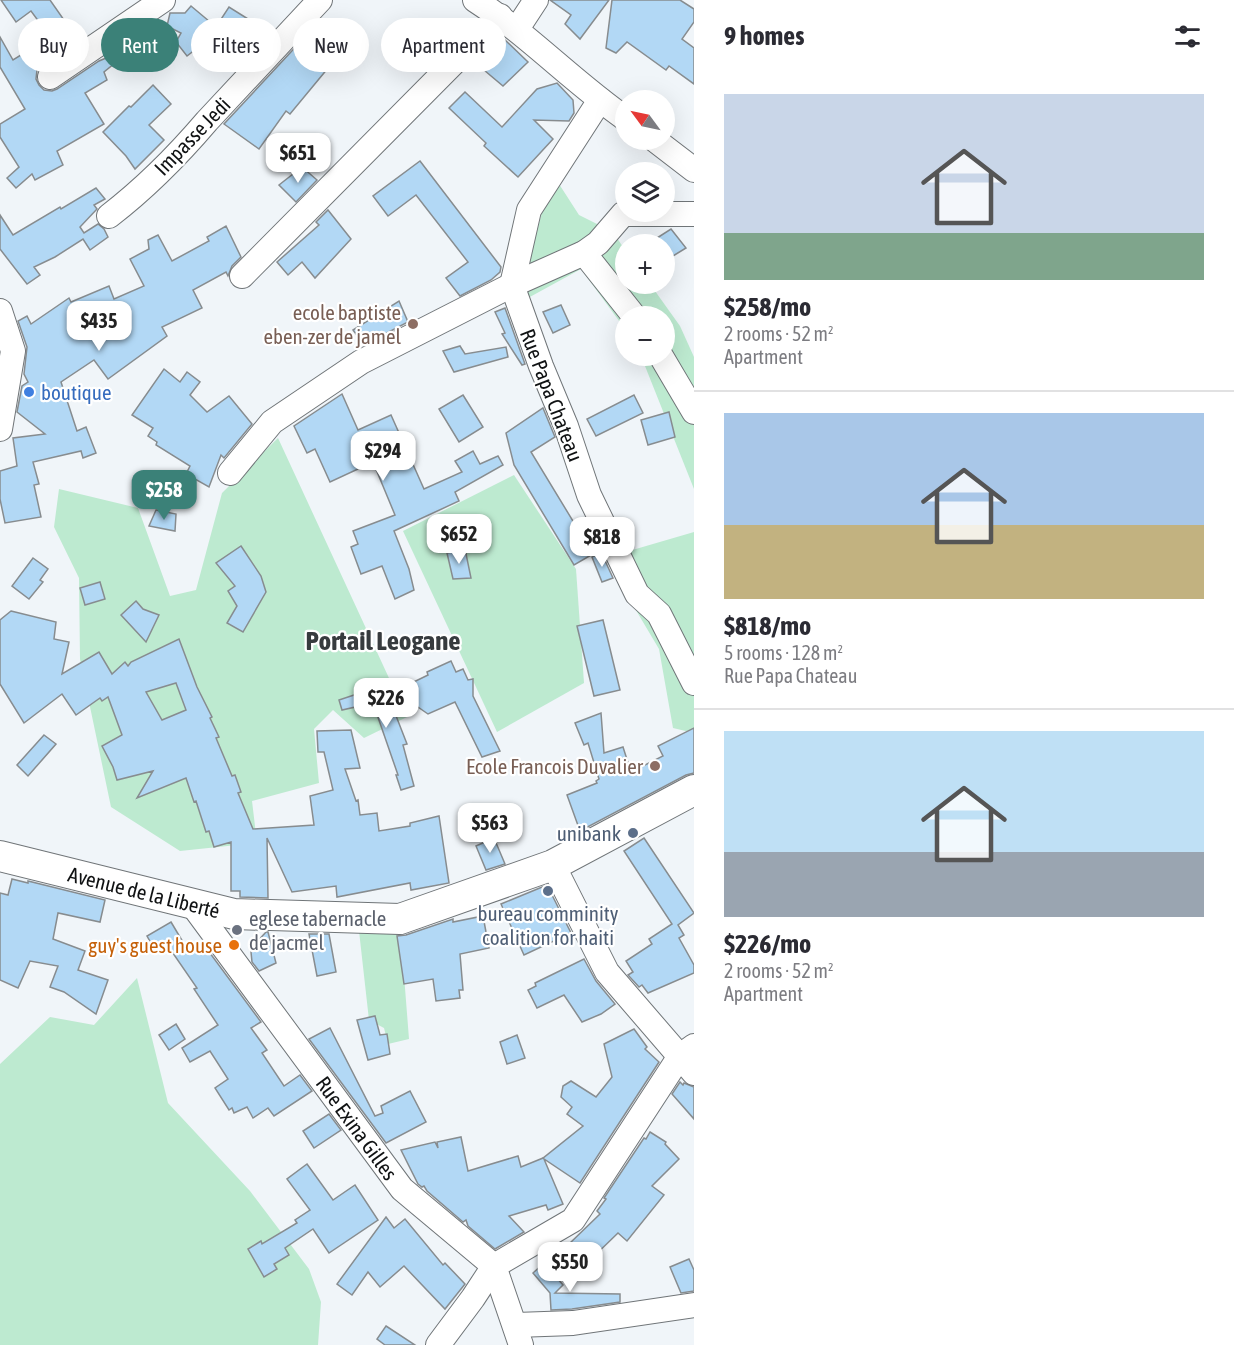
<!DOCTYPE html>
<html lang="en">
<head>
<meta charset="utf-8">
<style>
	:root { --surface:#fff; --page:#f2f2f3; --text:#2b2b33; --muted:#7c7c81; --line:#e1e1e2; --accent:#3b8178 }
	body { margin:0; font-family:"Asap Condensed",sans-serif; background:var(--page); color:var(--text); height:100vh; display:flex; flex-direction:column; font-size:22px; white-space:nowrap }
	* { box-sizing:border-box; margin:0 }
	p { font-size:20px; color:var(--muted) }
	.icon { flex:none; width:33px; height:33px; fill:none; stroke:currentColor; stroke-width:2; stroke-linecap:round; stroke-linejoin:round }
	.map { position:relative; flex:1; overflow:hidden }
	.details { display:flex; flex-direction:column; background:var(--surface); width:540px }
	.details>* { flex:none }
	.hud { position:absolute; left:18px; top:18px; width:570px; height:54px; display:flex; gap:12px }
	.needle { width:39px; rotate:303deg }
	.fabs { position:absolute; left:615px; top:90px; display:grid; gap:12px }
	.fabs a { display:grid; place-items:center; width:60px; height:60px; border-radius:50%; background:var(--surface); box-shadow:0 6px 24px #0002; font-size:30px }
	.price { position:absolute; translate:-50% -51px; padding:0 14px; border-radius:12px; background:#fff; color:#222; font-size:20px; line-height:39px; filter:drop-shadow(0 2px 3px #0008) }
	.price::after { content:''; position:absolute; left:50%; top:36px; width:18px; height:14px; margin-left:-9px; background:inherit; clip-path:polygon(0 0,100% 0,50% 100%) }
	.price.current { background:var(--accent); color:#fff }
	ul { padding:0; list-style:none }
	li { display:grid; align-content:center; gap:12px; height:318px; padding:0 30px }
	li+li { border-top:2px solid var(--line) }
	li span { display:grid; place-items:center; height:186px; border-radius:0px; color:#555 }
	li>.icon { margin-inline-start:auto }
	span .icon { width:108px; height:108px; fill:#fffc; stroke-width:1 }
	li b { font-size:26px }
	h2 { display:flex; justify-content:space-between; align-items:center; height:72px; padding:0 30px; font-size:26px }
	.chip { padding:0 21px; border-radius:27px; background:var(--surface); box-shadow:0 6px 24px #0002; font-size:21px; line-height:54px }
	.chip.current { background:var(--accent); color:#fff }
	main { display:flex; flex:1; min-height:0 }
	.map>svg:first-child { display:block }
</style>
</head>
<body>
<main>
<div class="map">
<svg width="694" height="1345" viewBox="0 0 694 1345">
	<rect width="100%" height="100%" fill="#f0f5f9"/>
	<g fill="#bdead0">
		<path d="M559,184L579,215L613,232L625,250L626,284H650L680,326L694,357V489L641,356H664V316H626L625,329L581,269L528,298L525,276L542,212Z"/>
		<path d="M278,438L407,717L364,738L333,710L314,729L319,783L252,801L257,843L180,851L111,807L80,659L79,578L54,527L59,489L138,508L170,596L196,590L222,493Z"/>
		<path d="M514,475L576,569L584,683L497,732L403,531Z"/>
		<path d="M694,532V733L673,728L659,649L605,558Z"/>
		<path d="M358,922L400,924L409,1039L388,1044L384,1028L369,1020Z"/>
		<path d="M137,978L168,1103L250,1191L309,1269L321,1302L318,1345H0V1064L50,1017L94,1025Z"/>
	</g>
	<g fill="#b2d8f5" stroke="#878c8f" stroke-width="1.5" fill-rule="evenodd">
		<path d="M1,0H50L78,40L37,70L36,79L39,85L44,90L52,91L57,89L99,61L123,51L120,47L134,37L146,54L136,61H130L125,55L104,72L107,80L85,93L104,124L57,151L63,165L35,180L32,174L16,188L7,178L19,167L0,137V124L25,109L0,67V37L13,60L24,53L28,61L54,42L31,11L16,22Z"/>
		<path d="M550,0H609L580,39L565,24L571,15Z"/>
		<path d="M612,0H680L694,9V22L682,39L694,48V84L669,66L666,70L627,42L616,53L606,48Z"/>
		<path d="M191,6L216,27L229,7L256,24L245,42L255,49L235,70L200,46L187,56L176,42L181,33L167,26L170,13H185Z"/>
		<path d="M503,38L528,62L503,86L478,65Z"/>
		<path d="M303,39L333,62L290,114L286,111L259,149L224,124Z"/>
		<path d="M557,83L573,100L574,113L569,121L534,120L553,139L518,177L484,146L486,143L449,108L465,92L502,127L537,89Z"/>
		<path d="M153,85L171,104L149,125L164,140L135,169L126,156L103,132L129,106L131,107Z"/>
		<path d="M420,161L501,267L500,272L491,280L460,296L446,278L468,262L416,195L388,216L373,196Z"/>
		<path d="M302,167L317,180L296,202L279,185Z"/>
		<path d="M96,188L105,199L94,205L97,209L80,227L84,233L98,224L104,229L108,237L90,250L83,239L55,257L34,267L40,275L27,284L0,249V215L13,235L60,207L61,209Z"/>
		<path d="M328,210L351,239L315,278L302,262L288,275L277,262L319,225L316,222Z"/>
		<path d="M226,226L241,257L232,266L228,276L226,272L193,290L202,308L162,327L167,336L108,379L94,360L61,382L77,431L86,427L96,453L83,458L81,451L33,462L39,484L34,485L41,517L5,523L0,499V471L17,466L13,438L45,434L17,412L22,386L28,382L24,374L27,347L18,321L27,316L31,324L69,298L71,302L109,286L114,299L144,286L130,259L149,249L148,240L158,235L172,261L209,241L207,237Z"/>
		<path d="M671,229L686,248L673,256L657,238Z"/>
		<path d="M399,301L408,322L364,345L353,330Z"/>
		<path d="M561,305L570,325L553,333L543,312Z"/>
		<path d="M505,308L525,364L522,365L502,334L505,333L495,312Z"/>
		<path d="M460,346L465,354L506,347L508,357L454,372L443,351Z"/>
		<path d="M164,369L180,382L187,372L200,382L190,395L207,412L229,396L252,424L224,458L221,455L209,487L186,474L190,466L156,445L157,442L148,436L153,428L132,415Z"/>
		<path d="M342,394L358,430L391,415L424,489L462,472L455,461L473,451L480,464L498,456L503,465L455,492L459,501L394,531L409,569L414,590L395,599L382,566L361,574L351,547L358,544L353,531L395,515L373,462L330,482L315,449L307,453L294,426Z"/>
		<path d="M463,395L483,427L459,442L439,409Z"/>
		<path d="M634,395L643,413L596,436L587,419Z"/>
		<path d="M543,408L555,437L531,452L593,554L574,565L514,465L506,433Z"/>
		<path d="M669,412L675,437L648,445L641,420Z"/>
		<path d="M156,510L176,514L175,531L149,526Z"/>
		<path d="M241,546L261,576L266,592L243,632L227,623L237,606L228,591L235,586L216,563Z"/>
		<path d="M465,549L471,578L453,579L447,553Z"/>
		<path d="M601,552L613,578L602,582L592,557Z"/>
		<path d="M33,558L48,569L40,580L43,582L29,599L12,586Z"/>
		<path d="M100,582L105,599L85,605L80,588Z"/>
		<path d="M136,601L143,609L159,615L146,642L121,615Z"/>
		<path d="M11,611L56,622L54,639L69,642L62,674L99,652L112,674L125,662L128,666L131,662L179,639L197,687L212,717L210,718L219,737L216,738L232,776L235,775L241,792L238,793L253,829L314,825L310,796L333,790L324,752H318L317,731L351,730L360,768L345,769L356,801L358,800L360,815L377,813L379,831L410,826V823L439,816L449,883L411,890L410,883L337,897L336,886L292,892L267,838L268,898L240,897V891H231V842L214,847L209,831L206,832L196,801L194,802L186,778L137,798L153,771L117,780L113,767L102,746L122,735L108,697L102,701L100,698L76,715L62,694L24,723L0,684V620ZM176,683L186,710L162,720L146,692Z"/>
		<path d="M603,620L620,690L594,696L577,626Z"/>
		<path d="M451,661L456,672L463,669L468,680L473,679V696L500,751L482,757L455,702L428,714L395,691L428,675L427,672Z"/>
		<path d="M384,685L407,744L403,745L414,786L401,790L396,775H398L373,703L342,710L339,700Z"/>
		<path d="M601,713L604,753L623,747L631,772L663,756L658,746L694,728V773L686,775L580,831L567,795L597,783L596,781L599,779L588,743L584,745L575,723Z"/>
		<path d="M44,735L56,744L28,776L17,765Z"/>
		<path d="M494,838L505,864L486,870L476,846Z"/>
		<path d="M644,838L694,913L678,925L684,935L679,938L694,965V973L648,993L642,985L639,987L628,975L633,972L626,961L652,944L649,939L672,924L624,851Z"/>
		<path d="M12,879L28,883V881L105,900L100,922L58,913L53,939L85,951L78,970L108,980L96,1014L64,992L50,987L58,966L30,961L18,988L0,980V893L8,895Z"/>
		<path d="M547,885L571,933L524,955L501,904Z"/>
		<path d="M483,916L489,948L460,954L463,990H459L460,998L436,1001L433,979L404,984L397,936L406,935L453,919V922Z"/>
		<path d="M171,922L190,954L204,945L261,1022L251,1028L267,1050L262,1053L284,1086L300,1075L312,1091L274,1116L268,1108L253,1118L247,1107L234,1113L232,1108L229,1110L215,1088L228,1079L210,1051L190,1062L182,1048L218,1025L194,989L197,988L166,943L155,950L147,936Z"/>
		<path d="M266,932H268L276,963L259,971L252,962L251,952L255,944Z"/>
		<path d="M309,934H329L336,972L317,976Z"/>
		<path d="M584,959L596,981L615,1004L601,1014L582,1022L564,995L537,1008L528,990L536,986L535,983Z"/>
		<path d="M375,1016L380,1035L387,1034L390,1054L368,1060L357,1020Z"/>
		<path d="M176,1024L185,1039L169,1050L159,1035Z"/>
		<path d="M330,1028L375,1116L383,1113L381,1106L410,1091L426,1122L386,1143L309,1039Z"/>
		<path d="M634,1029L647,1047L645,1049L659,1062L580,1183L544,1159L563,1204L548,1210L546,1205L509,1216L524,1232L495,1249L468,1226L466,1220L463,1222L427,1191L424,1186L422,1187L418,1184L401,1150L435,1142L438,1148L437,1142L461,1137L468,1171L518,1156L521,1167L543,1158L583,1126L567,1114L572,1107L561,1097L563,1086L571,1081L596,1097L612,1077L604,1044Z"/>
		<path d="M517,1035L525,1058L507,1064L500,1042Z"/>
		<path d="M680,1082L683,1085L684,1083L694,1087V1119L672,1094Z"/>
		<path d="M329,1114L341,1130L314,1148L303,1131Z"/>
		<path d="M650,1132L666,1142L665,1144L679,1159L652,1186L664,1195L627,1241L618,1233L587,1263L569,1244L600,1214L597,1211L606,1199L604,1198L644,1138L646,1139Z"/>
		<path d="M307,1164L333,1200L355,1185L378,1220L329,1253L313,1229L285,1248L289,1255L274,1264L277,1269L264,1277L248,1249L261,1241L262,1244L297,1223L295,1220L310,1210L287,1179Z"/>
		<path d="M386,1217L394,1228L405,1219L443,1265L445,1263L465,1284L445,1309L404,1266L380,1287L368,1272L352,1295L337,1284Z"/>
		<path d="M689,1259L694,1270V1291L681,1293L670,1267Z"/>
		<path d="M544,1263L563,1285L555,1293L620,1294V1302L572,1309L551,1310L550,1293L533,1273Z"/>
		<path d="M386,1326L415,1345H385L377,1339Z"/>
	</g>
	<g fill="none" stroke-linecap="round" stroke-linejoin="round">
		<g stroke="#707578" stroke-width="26">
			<g id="minor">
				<path d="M475,0C529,35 573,82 626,119"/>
				<path d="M517,29L536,0"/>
				<path d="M50,77L163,0"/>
				<path d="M600,100L529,210L512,285L541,366L566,426L589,495L637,594L659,614L694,683"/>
				<path d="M655,140L694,170"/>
				<path d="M109,216C144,189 178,155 207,121L320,0"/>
				<path d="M584,253L634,316"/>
				<path d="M242,276L500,16"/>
				<path d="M0,311L13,351L0,429"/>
				<path d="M661,356L694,412"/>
				<path d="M230,473L272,422L361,362L512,285L584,253L598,243L623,214H694"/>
				<path d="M553,865L607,972L694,1073"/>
				<path d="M191,903L402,1189L494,1266L521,1345"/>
				<path d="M516,1325L573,1323L694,1305"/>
				<path d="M438,1345L473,1298L494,1266L573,1220L680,1056L694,1046"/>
			</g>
		</g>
		<g stroke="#707578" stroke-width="32">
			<path id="major" d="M0,856L234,914L400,919L553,865L694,790"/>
		</g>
		<use href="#minor" stroke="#fff" stroke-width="24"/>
		<use href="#major" stroke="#fff" stroke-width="30"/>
	</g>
	<g fill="#8d6e63" stroke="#fff" stroke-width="2">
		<circle cx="413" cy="324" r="6"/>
		<circle cx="655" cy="766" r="6"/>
	</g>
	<circle fill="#3f7fe0" stroke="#fff" stroke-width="2" cx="29" cy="392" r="6"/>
	<g fill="#5c6f8a" stroke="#fff" stroke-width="2">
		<circle cx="633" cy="833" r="6"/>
		<circle cx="548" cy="891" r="6"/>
	</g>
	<circle fill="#6b7280" stroke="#fff" stroke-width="2" cx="237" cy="930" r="6"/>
	<circle fill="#e8710a" stroke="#fff" stroke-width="2" cx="234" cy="945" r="6"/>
	<g text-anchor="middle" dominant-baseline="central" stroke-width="4.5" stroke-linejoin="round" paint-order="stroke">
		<g font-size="21" fill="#101213" stroke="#fff">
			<text transform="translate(192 136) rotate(-46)">Impasse Jedi</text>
			<text transform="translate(552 395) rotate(69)">Rue Papa Chateau</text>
			<text transform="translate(144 892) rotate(14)">Avenue de la Liberté</text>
			<text transform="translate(357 1128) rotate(54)">Rue Exina Gilles</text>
		</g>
		<g font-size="21" fill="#785e54" stroke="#fff" text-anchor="end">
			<text x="401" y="312">ecole baptiste<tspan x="401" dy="24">eben-zer de jamel</tspan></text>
			<text x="643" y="766">Ecole Francois Duvalier</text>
		</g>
		<g font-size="21" fill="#366cbe" stroke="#fff" text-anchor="start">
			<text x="41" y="392">boutique</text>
		</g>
		<g font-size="21" fill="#4e5e75" stroke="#fff" text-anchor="end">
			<text x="621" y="833">unibank</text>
			<text x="548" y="913" text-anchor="middle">bureau comminity<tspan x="548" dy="24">coalition for haiti</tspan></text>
		</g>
		<g font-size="21" fill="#5b616d" stroke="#fff" text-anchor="start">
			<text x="249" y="918">eglese tabernacle<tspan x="249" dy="24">de jacmel</tspan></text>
		</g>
		<g font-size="21" fill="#c56008" stroke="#fff" text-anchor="end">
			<text x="222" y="945">guy's guest house</text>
		</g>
		<g font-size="27" font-weight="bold" fill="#373b3e" stroke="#fff">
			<text x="383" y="640">Portail Leogane</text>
		</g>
	</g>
</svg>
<div class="fabs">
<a><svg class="needle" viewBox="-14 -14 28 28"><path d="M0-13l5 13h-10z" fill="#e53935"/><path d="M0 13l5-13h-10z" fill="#7c7c81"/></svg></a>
<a><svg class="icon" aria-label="layers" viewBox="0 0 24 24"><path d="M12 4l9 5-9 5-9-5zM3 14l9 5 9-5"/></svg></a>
<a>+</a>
<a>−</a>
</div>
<b class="price" style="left:298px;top:184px">$651</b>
<b class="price" style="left:99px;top:352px">$435</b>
<b class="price" style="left:383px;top:482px">$294</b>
<b class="price current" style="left:164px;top:521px">$258</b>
<b class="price" style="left:459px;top:565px">$652</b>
<b class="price" style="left:602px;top:568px">$818</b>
<b class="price" style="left:386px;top:729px">$226</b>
<b class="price" style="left:490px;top:854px">$563</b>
<b class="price" style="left:570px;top:1293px">$550</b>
<div class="hud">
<a class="chip">Buy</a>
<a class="chip current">Rent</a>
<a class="chip">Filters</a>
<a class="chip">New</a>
<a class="chip">Apartment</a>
</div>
</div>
<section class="details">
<h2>9 homes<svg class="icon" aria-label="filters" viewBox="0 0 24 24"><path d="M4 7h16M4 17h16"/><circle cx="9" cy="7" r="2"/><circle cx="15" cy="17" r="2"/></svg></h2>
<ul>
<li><span style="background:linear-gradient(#c9d6e8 75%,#7fa58c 0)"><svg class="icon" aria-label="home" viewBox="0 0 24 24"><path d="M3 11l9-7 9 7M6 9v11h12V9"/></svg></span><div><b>$258/mo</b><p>2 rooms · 52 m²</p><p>Apartment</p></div></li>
<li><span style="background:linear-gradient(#a9c7e8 60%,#c2b280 0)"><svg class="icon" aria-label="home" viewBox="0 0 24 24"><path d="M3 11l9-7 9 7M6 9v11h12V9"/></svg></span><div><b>$818/mo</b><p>5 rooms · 128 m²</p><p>Rue Papa Chateau</p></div></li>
<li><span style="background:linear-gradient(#bfe0f5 65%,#9aa5b1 0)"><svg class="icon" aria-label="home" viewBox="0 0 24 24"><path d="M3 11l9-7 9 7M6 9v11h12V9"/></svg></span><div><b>$226/mo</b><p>2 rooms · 52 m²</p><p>Apartment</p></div></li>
</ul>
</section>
</main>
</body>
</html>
